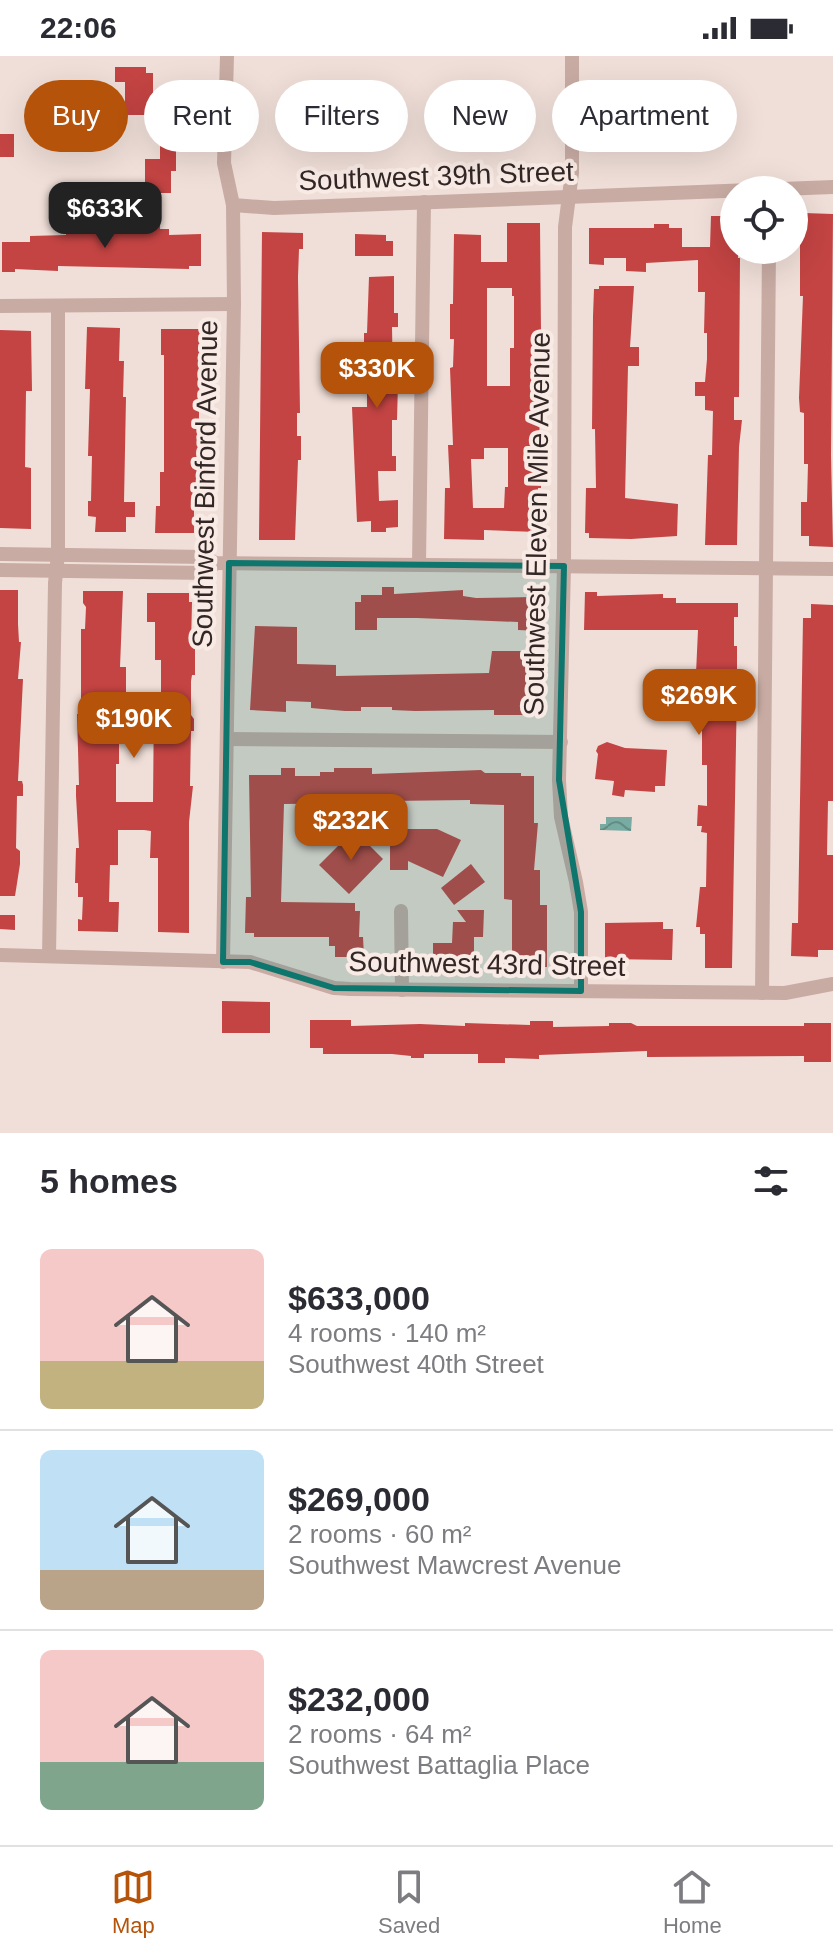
<!DOCTYPE html>
<html lang="en">
<head>
<meta charset="utf-8">
<style>
	:root { --surface:#fff; --page:#f2f2f3; --text:#2b2b33; --muted:#7c7c81; --line:#e1e1e2; --accent:#b45309 }
	body { margin:0; font-family:Helvetica,sans-serif; background:var(--page); color:var(--text); height:100vh; display:flex; flex-direction:column; font-size:30px; white-space:nowrap }
	* { box-sizing:border-box; margin:0 }
	p { font-size:26px; color:var(--muted) }
	.icon { flex:none; width:44px; height:44px; fill:none; stroke:currentColor; stroke-width:2; stroke-linecap:round; stroke-linejoin:round }
	.map { position:relative; height:1077px; overflow:hidden }
	.drawer { display:flex; flex-direction:column; background:var(--surface); flex:1 }
	.drawer>* { flex:none }
	.banner { position:absolute; left:24px; top:24px; width:786px; height:72px; display:flex; gap:16px }
	.buttons { position:absolute; left:720px; top:120px; display:grid; gap:16px }
	.buttons a { display:grid; place-items:center; width:88px; height:88px; border-radius:50%; background:var(--surface); box-shadow:0 8px 32px #0002; font-size:40px }
	.price { position:absolute; translate:-50% -68px; padding:0 18px; border-radius:16px; background:var(--accent); color:#fff; font-size:26px; line-height:52px; filter:drop-shadow(0 2px 4px #0008) }
	.price::after { content:''; position:absolute; left:50%; top:48px; width:24px; height:18px; margin-left:-12px; background:inherit; clip-path:polygon(0 0,100% 0,50% 100%) }
	.price.active { background:#222; color:#fff }
	ul { padding:0; list-style:none }
	li { display:flex; align-items:center; gap:24px; height:200px; padding:0 40px }
	li+li { border-top:2px solid var(--line) }
	li span { display:grid; place-items:center; flex:none; width:224px; height:160px; border-radius:12px; color:#555 }
	li>.icon { margin-inline-start:auto }
	span .icon { width:96px; height:96px; fill:#fffc; stroke-width:1 }
	li b { font-size:34px }
	h2 { display:flex; justify-content:space-between; align-items:center; height:96px; padding:0 40px; font-size:34px }
	.pill { padding:0 28px; border-radius:36px; background:var(--surface); box-shadow:0 8px 32px #0002; font-size:28px; line-height:72px }
	.pill.active { background:var(--accent); color:#fff }
	.status { display:flex; justify-content:space-between; align-items:center; height:56px; padding:0 40px; background:var(--surface); direction:ltr }
	.status svg { height:22px; fill:currentColor }
	.dock { display:flex; justify-content:space-around; align-items:center; height:112px; border-top:2px solid var(--line); background:var(--surface); font-size:22px; color:var(--muted) }
	.dock a { display:grid; justify-items:center; gap:4px }
	.dock .active { color:var(--accent) }
	.map>svg:first-child { display:block }
</style>
</head>
<body>
<div class="status"><b>22:06</b><svg viewBox="0 0 49 12"><path d="M0 12V9h3v3zM5 12V6h3v6zM10 12V3h3v9zM15 12V0h3v12zM26 1h20v11H26zM47 4h2v5h-2z"/></svg></div>
<div class="map">
<svg width="833" height="1077" viewBox="0 0 833 1077">
	<defs>
		<pattern id="water-waves" width="16" height="10" patternUnits="userSpaceOnUse" patternTransform="scale(2)"><rect width="16" height="10" fill="#78aca2"/><path d="M0 5q4-4 8 0t8 0" fill="none" stroke="#638c84"/></pattern>
	</defs>
	<rect width="100%" height="100%" fill="#f0dfd8"/>
	<path fill="url(#water-waves)" d="M606,761H632L631,775L600,774V768H606Z"/>
	<g fill="#c34443" fill-rule="evenodd">
		<path d="M115,11H146V17H153V40H167L166,59H125V26H115Z"/>
		<rect x="0" y="78" width="14" height="23"/>
		<path d="M160,90H176V115H171V137H145V103H160Z"/>
		<path d="M804,157L833,158L831,399L833,491L809,490V480H801V446H807L808,408H804V357L800,356L799,342L803,240H800V188Z"/>
		<path d="M711,160H734V194H738V202H740L739,341H734V364H742L739,391L737,489H705L708,399H712L713,355L705,354V340H695V326H705L707,303V277H704L705,236H698V204L646,207V216L626,215V202H604V209L589,208V172H654V168H669V172H682V191H710Z"/>
		<path d="M147,165H160V173H169V179L201,178V210H189V213L58,210V215L15,213V216H2V186H30V180L66,179V176L147,173Z"/>
		<path d="M507,167H540L541,277H538V330H540L539,411H541V432H538V476L484,474V484L444,483L445,432H450L448,389H453L450,312L453,311L454,283H450V248H453L454,178L481,179V206H507ZM487,232H512V240H514V292H510V330H487ZM484,392H508V431H505L504,452H473L471,403H484Z"/>
		<path d="M262,176L303,177V193H299L298,221L300,357H297V380H301V404H298L295,484H259Z"/>
		<path d="M355,178L386,179V185H393V200H355Z"/>
		<path d="M394,220V257H398V271H392L393,327H398L397,364H392V400H396V415H378L379,445L398,444V471L386,472V476H371V465L357,466L352,351H367V303H364V277H367L369,221Z"/>
		<path d="M599,230H634L630,291H639V310H628L625,442L678,448L677,480L631,483L589,482V477H585L586,432H596L595,373H592L593,260L594,233H599Z"/>
		<path d="M87,271L120,272L119,305H124L123,341H126L124,446H135V461H126V476H95L96,461L88,460V445H91L92,400H88L90,333H85Z"/>
		<path d="M161,273H200L198,444H194V477H155L156,450H160V416H164V299H161Z"/>
		<path d="M0,274L31,275L32,335H26L25,411L31,412V473L0,472Z"/>
		<path d="M382,531H394V538L463,534V540L476,542L533,541L532,551H540V575L518,574V566L417,562H377V574H355V546H361V539H382Z"/>
		<path d="M0,534H18V568L19,586H21L18,623H23L18,725H22L23,729V740H17L16,792L20,795V808L15,840H0Z"/>
		<path d="M83,535H123L120,611H126V639H119V708H116V746H153L154,644H161V604H155V566H147V537H189V546H192L191,589H194L195,593V619H192L191,625V659L194,663V675H191L190,730H193L189,766V877L158,876V802H150L151,775L144,774H118V809H110L109,846H119L118,876L78,875V863L82,864L83,841H78V827H75L76,792H79L76,740V729H79L77,658H81V573H85L86,551L83,547Z"/>
		<path d="M585,536H597V540L663,538V542H676V547H738V561H734V590H737V632L732,912H705V878H700V871H696L700,831H706L707,777L701,776L702,770H697L698,749L707,750V709H702V675H698L699,639H695L698,574H584Z"/>
		<path d="M811,548L833,549V745H828L827,799H833V894H818V901L791,900L792,867H798L803,562H811Z"/>
		<path d="M255,570L297,571V608L336,609V620L489,617L492,595H529L530,659H494V654L415,655L392,654V651H361V655H345L311,652V646L286,645V656L250,654Z"/>
		<path d="M607,686L625,692L667,694L665,730H655V736L625,734L624,741L612,739L614,725L595,723L598,698L596,695L598,690Z"/>
		<path d="M281,712H295V720H320V716H334V712H372V718L481,714L485,717H521V720H534V767H538L534,814H540V849H547V911H512V844L504,843V749L470,748V744L387,745V751H369L356,749V747L284,748L281,846L355,847V855H360L359,881H363L364,901H335V890H329V881H254V877H245L246,841H251L249,719H281Z"/>
		<path d="M390,773H437L461,784L443,821L408,805V814H390Z"/>
		<path d="M351,777L355,781L358,778L383,803L349,838L319,809Z"/>
		<path d="M471,808L485,826L454,849L441,832Z"/>
		<path d="M457,854H484L483,881H474V908H433V887H452L453,866H466Z"/>
		<path d="M0,859H15V874L0,873Z"/>
		<path d="M663,866V873H673L672,904L605,903V867Z"/>
		<path d="M222,945L270,946V977H222Z"/>
		<path d="M310,964H351V970L420,968L465,970V967L530,969V965H553V971L609,970V967H631L637,970H804V967H831V1006H804V1000L647,1001V995L539,999V1003L505,1002V1007H478V998H424V1002H411V1000L392,998H323V992H310Z"/>
	</g>
	<g fill="none" stroke-linecap="round" stroke-linejoin="round">
		<g stroke="#c8aca4" stroke-width="14">
			<path d="M572,0V117L565,171L564,510L559,724L561,761L576,826L581,856V935"/>
			<path d="M233,149L274,152L833,131"/>
			<path d="M0,250L234,248"/>
			<path d="M0,498L206,501L215,507L833,513"/>
			<path d="M419,508L424,146"/>
			<path d="M0,514L206,517L215,507"/>
			<path d="M227,683L561,686"/>
			<path d="M401,855L402,934"/>
			<path d="M0,899L250,906L334,932L350,933L785,937L833,928"/>
			<path d="M49,900L55,527L58,498V250"/>
			<path d="M223,906L234,248L233,149L224,107L227,0"/>
			<path d="M762,937L769,194"/>
		</g>
	</g>
	<path fill="#0f766e" fill-opacity="0.2" stroke="#0f766e" stroke-width="6" stroke-linejoin="round" d="M229,507L564,510L559,724L581,856V935L334,932L250,906H223Z"/>
	<g text-anchor="middle" dominant-baseline="central" stroke-width="8" stroke-linejoin="round" paint-order="stroke">
		<g font-size="28" fill="#332726" stroke="#f8eae4">
			<text transform="translate(436 120) rotate(-2)">Southwest 39th Street</text>
			<text transform="translate(205 428) rotate(-89)">Southwest Binford Avenue</text>
			<text transform="translate(537 468) rotate(-89)">Southwest Eleven Mile Avenue</text>
			<text transform="translate(487 908) rotate(1)">Southwest 43rd Street</text>
		</g>
	</g>
</svg>
<div class="buttons">
<a><svg class="icon" aria-label="locate" viewBox="0 0 24 24"><circle cx="12" cy="12" r="6"/><path d="M12 2v4M12 18v4M2 12h4M18 12h4"/></svg></a>
</div>
<b class="price active" style="left:105px;top:194px">$633K</b>
<b class="price" style="left:377px;top:354px">$330K</b>
<b class="price" style="left:699px;top:681px">$269K</b>
<b class="price" style="left:134px;top:704px">$190K</b>
<b class="price" style="left:351px;top:806px">$232K</b>
<div class="banner">
<a class="pill active">Buy</a>
<a class="pill">Rent</a>
<a class="pill">Filters</a>
<a class="pill">New</a>
<a class="pill">Apartment</a>
</div>
</div>
<section class="drawer">
<h2>5 homes<svg class="icon" aria-label="filters" viewBox="0 0 24 24"><path d="M4 7h16M4 17h16"/><circle cx="9" cy="7" r="2"/><circle cx="15" cy="17" r="2"/></svg></h2>
<ul>
<li><span style="background:linear-gradient(#f6c9c9 70%,#c2b280 0)"><svg class="icon" aria-label="home" viewBox="0 0 24 24"><path d="M3 11l9-7 9 7M6 9v11h12V9"/></svg></span><div><b>$633,000</b><p>4 rooms · 140 m²</p><p>Southwest 40th Street</p></div></li>
<li><span style="background:linear-gradient(#bfe0f5 75%,#b9a48a 0)"><svg class="icon" aria-label="home" viewBox="0 0 24 24"><path d="M3 11l9-7 9 7M6 9v11h12V9"/></svg></span><div><b>$269,000</b><p>2 rooms · 60 m²</p><p>Southwest Mawcrest Avenue</p></div></li>
<li><span style="background:linear-gradient(#f6c9c9 70%,#7fa58c 0)"><svg class="icon" aria-label="home" viewBox="0 0 24 24"><path d="M3 11l9-7 9 7M6 9v11h12V9"/></svg></span><div><b>$232,000</b><p>2 rooms · 64 m²</p><p>Southwest Battaglia Place</p></div></li>
</ul>
</section>
<nav class="dock">
<a class="active"><svg class="icon" aria-label="map" viewBox="0 0 24 24"><path d="M3 6l6-2 6 2 6-2v14l-6 2-6-2-6 2zM9 4v14M15 6v14"/></svg>Map</a>
<a><svg class="icon" aria-label="saved" viewBox="0 0 24 24"><path d="M7 4h10v16l-5-4-5 4z"/></svg>Saved</a>
<a><svg class="icon" aria-label="home" viewBox="0 0 24 24"><path d="M3 11l9-7 9 7M6 9v11h12V9"/></svg>Home</a>
</nav>
</body>
</html>
